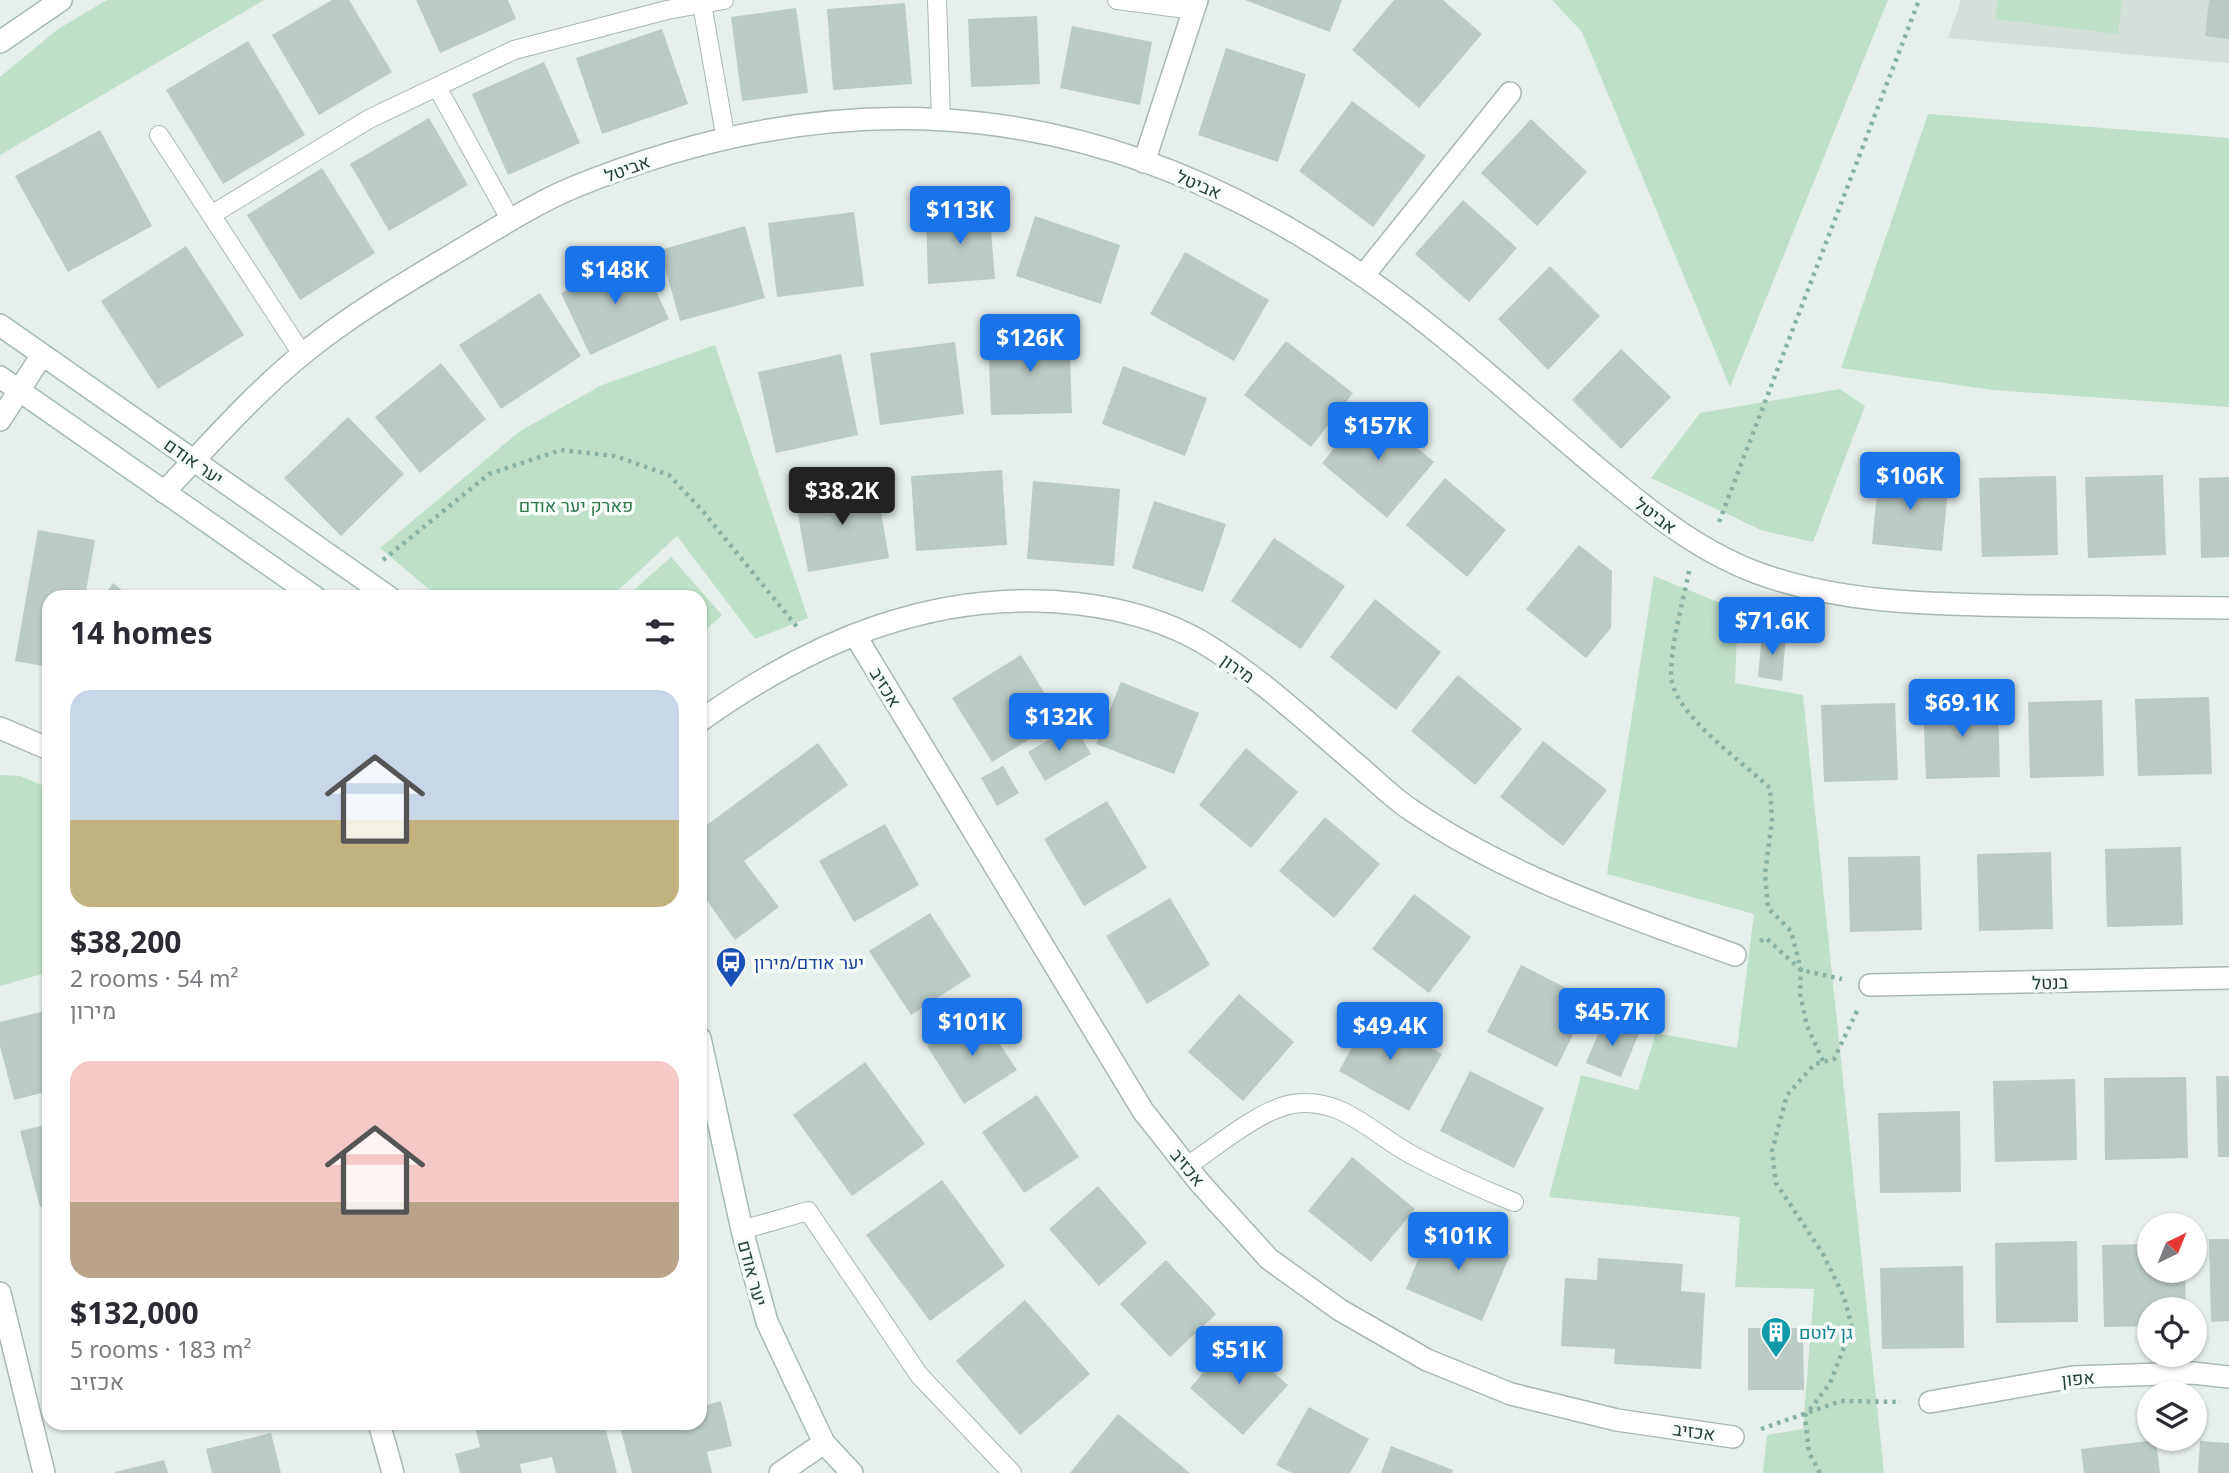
<!DOCTYPE html>
<html lang="en">
<head>
<meta charset="utf-8">
<style>
	:root { --surface:#fff; --page:#f2f2f3; --text:#2b2b33; --muted:#7c7c81; --accent:#1a73e8 }
	body { margin:0; font-family:"Noto Sans",Heebo,sans-serif; background:var(--page); color:var(--text); height:100vh; display:flex; flex-direction:column; font-size:26px; white-space:nowrap }
	* { box-sizing:border-box; margin:0 }
	p { font-size:23px; color:var(--muted) }
	.icon { flex:none; width:38px; height:38px; fill:none; stroke:currentColor; stroke-width:2; stroke-linecap:round; stroke-linejoin:round }
	.map { position:relative; flex:1; overflow:hidden }
	.sheet { position:absolute; left:42px; top:590px; width:665px; height:840px; display:flex; flex-direction:column; background:var(--surface); border-radius:21px; box-shadow:0 2px 5px #0004 }
	.sheet>* { flex:none }
	.needle { width:46px; rotate:43deg }
	.buttons { position:absolute; left:2137px; top:1213px; display:grid; gap:14px }
	.buttons a { display:grid; place-items:center; width:70px; height:70px; border-radius:50%; background:var(--surface); box-shadow:0 2px 5px #0004; font-size:35px }
	.price { position:absolute; translate:-50% -60px; padding:0 16px; border-radius:7px; background:var(--accent); color:#fff; font-size:23px; line-height:46px; filter:drop-shadow(0 2px 4px #0008) }
	.price::after { content:''; position:absolute; left:50%; top:42px; width:21px; height:16px; margin-left:-10px; background:inherit; clip-path:polygon(0 0,100% 0,50% 100%) }
	.price.on { background:#222; color:#fff }
	ul { padding:0; list-style:none }
	li { display:grid; align-content:center; gap:14px; height:371px; padding:0 28px }
	li span { display:grid; place-items:center; height:217px; border-radius:21px; color:#555 }
	li>.icon { margin-inline-start:auto }
	span .icon { width:126px; height:126px; fill:#fffc; stroke-width:1 }
	li b { font-size:30px }
	h2 { display:flex; justify-content:space-between; align-items:center; height:84px; padding:0 28px; font-size:30px }
	.map>svg:first-child { display:block }
</style>
</head>
<body>
<div class="map">
<svg width="2229" height="1473" viewBox="0 0 2229 1473">
	<rect width="100%" height="100%" fill="#e6efeb"/>
	<path fill="#d4dfda" d="M1961,0H2229V63L1948,38Z"/>
	<g fill="#bfe0c8">
		<path d="M107,0H264L0,155V77L58,29Z"/>
		<path d="M1552,0H1888L1730,387L1582,32Z"/>
		<path d="M1998,0H2122L2118,34L1995,19Z"/>
		<path d="M1928,114L2229,138V407L1993,390L1841,368Z"/>
		<path d="M715,345L808,618L755,639L677,536L611,597H438L380,548L520,431L602,385Z"/>
		<path d="M1840,389L1865,406L1813,542L1761,530L1651,478L1700,413Z"/>
		<path d="M671,557L722,615L700,635V597H626Z"/>
		<path d="M1654,576L1738,610L1735,683L1803,695L1884,1473H1763L1767,1435L1803,1429L1814,1289L1735,1287L1740,1217L1549,1197L1581,1075L1638,1090L1656,1033L1737,1048L1754,914L1607,874Z"/>
		<path d="M0,775L20,776L49,788V972L0,986Z"/>
	</g>
	<g fill="#bbcac4">
		<path d="M332,0H349L392,72L319,115L272,35Z"/>
		<path d="M416,0H508L516,19L440,53Z"/>
		<path d="M1245,0H1342L1330,32Z"/>
		<path d="M1394,0H1443L1482,34L1419,108L1352,50Z"/>
		<path d="M2209,0H2229V39L2205,36Z"/>
		<path d="M905,3L912,84L833,90L827,9Z"/>
		<path d="M796,8L808,93L742,101L731,17Z"/>
		<path d="M1037,16L1040,84L971,87L968,19Z"/>
		<path d="M1072,26L1152,42L1140,105L1060,88Z"/>
		<path d="M662,29L688,104L602,134L576,58Z"/>
		<path d="M248,41L305,135L223,184L166,90Z"/>
		<path d="M1226,48L1306,74L1278,162L1198,135Z"/>
		<path d="M544,62L580,143L508,175L472,94Z"/>
		<path d="M1352,101L1426,156L1373,227L1299,171Z"/>
		<path d="M429,118L468,185L389,231L350,164Z"/>
		<path d="M1531,119L1587,172L1537,226L1481,173Z"/>
		<path d="M100,130L152,226L68,272L15,176Z"/>
		<path d="M322,168L375,253L300,300L247,215Z"/>
		<path d="M1463,200L1517,248L1469,302L1415,254Z"/>
		<path d="M989,207L995,279L928,284L926,214Z"/>
		<path d="M854,212L864,286L777,297L768,223Z"/>
		<path d="M1035,216L1120,245L1101,304L1016,276Z"/>
		<path d="M745,226L765,298L680,321L660,250Z"/>
		<path d="M186,246L244,335L158,389L101,301Z"/>
		<path d="M1185,252L1269,300L1234,361L1150,314Z"/>
		<path d="M640,256L669,319L590,355L561,293Z"/>
		<path d="M1550,266L1600,316L1548,370L1498,319Z"/>
		<path d="M540,293L581,356L501,409L459,345Z"/>
		<path d="M1069,332L1072,413L991,415L988,335Z"/>
		<path d="M1286,341L1353,393L1311,447L1244,395Z"/>
		<path d="M955,342L964,414L880,425L870,353Z"/>
		<path d="M1621,349L1671,397L1621,449L1572,400Z"/>
		<path d="M841,354L858,435L776,453L758,372Z"/>
		<path d="M441,363L486,419L420,473L375,417Z"/>
		<path d="M1123,366L1207,398L1185,456L1102,424Z"/>
		<path d="M1368,407L1434,462L1387,518L1322,463Z"/>
		<path d="M348,417L404,474L341,536L284,478Z"/>
		<path d="M1002,470L1007,545L916,551L911,476Z"/>
		<path d="M1879,473L1949,480L1942,551L1872,544Z"/>
		<path d="M2163,475L2166,555L2088,558L2085,477Z"/>
		<path d="M2056,476L2058,555L1982,557L1979,478Z"/>
		<path d="M2229,477V557L2201,558L2199,478Z"/>
		<path d="M1445,478L1506,530L1467,577L1406,525Z"/>
		<path d="M1033,481L1120,489L1114,566L1027,559Z"/>
		<path d="M876,483L889,558L808,572L795,496Z"/>
		<path d="M1154,501L1226,524L1203,592L1132,568Z"/>
		<path d="M38,530L95,540L85,597H49V667L15,661Z"/>
		<path d="M1274,538L1345,586L1301,649L1231,601Z"/>
		<path d="M1579,545L1612,571L1611,628L1586,658L1526,609Z"/>
		<path d="M113,583L130,597H103Z"/>
		<path d="M1375,599L1441,652L1396,710L1330,657Z"/>
		<path d="M1762,633L1786,636L1782,681L1758,677Z"/>
		<path d="M1021,655L1061,720L992,762L952,698Z"/>
		<path d="M1458,675L1522,729L1475,785L1411,731Z"/>
		<path d="M1121,682L1199,713L1174,774L1096,744Z"/>
		<path d="M2209,697L2212,774L2138,776L2135,699Z"/>
		<path d="M1998,700L2000,777L1926,779L1923,702Z"/>
		<path d="M2102,700L2104,776L2030,778L2028,702Z"/>
		<path d="M1895,703L1898,780L1824,782L1821,705Z"/>
		<path d="M1074,725L1091,754L1045,781L1028,752Z"/>
		<path d="M1543,741L1607,790L1563,846L1500,797Z"/>
		<path d="M818,743L848,785L744,861L779,907L735,940L700,891V873L708,868L700,856V830Z"/>
		<path d="M1246,748L1298,792L1251,848L1199,805Z"/>
		<path d="M1003,766L1019,793L997,806L981,778Z"/>
		<path d="M1107,801L1147,868L1084,906L1044,839Z"/>
		<path d="M1325,817L1380,864L1334,918L1279,871Z"/>
		<path d="M885,824L919,885L854,922L819,861Z"/>
		<path d="M2181,847L2183,925L2107,927L2105,849Z"/>
		<path d="M2051,852L2053,929L1979,931L1977,854Z"/>
		<path d="M1920,856L1922,930L1850,932L1848,857Z"/>
		<path d="M1414,894L1471,937L1429,993L1372,949Z"/>
		<path d="M1170,898L1210,965L1147,1004L1106,936Z"/>
		<path d="M930,913L971,976L911,1015L869,951Z"/>
		<path d="M1521,965L1590,1000L1557,1067L1487,1032Z"/>
		<path d="M1239,994L1294,1042L1243,1101L1188,1052Z"/>
		<path d="M49,1010V1091L14,1100L0,1046V1022Z"/>
		<path d="M979,1013L1017,1070L964,1104L927,1046Z"/>
		<path d="M1371,1013L1442,1054L1409,1111L1339,1071Z"/>
		<path d="M1604,1019L1639,1033L1621,1077L1586,1063Z"/>
		<path d="M865,1062L925,1144L852,1196L793,1115Z"/>
		<path d="M1470,1071L1544,1108L1514,1168L1440,1131Z"/>
		<path d="M2216,1076H2229V1157H2218Z"/>
		<path d="M2186,1077L2188,1158L2105,1160L2104,1078Z"/>
		<path d="M2075,1079L2077,1160L1995,1162L1993,1081Z"/>
		<path d="M1037,1095L1079,1157L1024,1193L982,1132Z"/>
		<path d="M1960,1111L1961,1192L1880,1193L1878,1113Z"/>
		<path d="M49,1124V1205L40,1207L20,1131Z"/>
		<path d="M1352,1157L1415,1209L1371,1262L1308,1211Z"/>
		<path d="M942,1180L1005,1266L930,1321L866,1235Z"/>
		<path d="M1098,1186L1147,1243L1099,1286L1049,1229Z"/>
		<path d="M1433,1223L1510,1255L1482,1321L1406,1289Z"/>
		<path d="M2209,1239H2229V1321L2211,1322Z"/>
		<path d="M2077,1241L2078,1322L1996,1323L1995,1243Z"/>
		<path d="M2149,1244V1270H2185L2186,1309H2149V1326L2104,1327L2102,1245Z"/>
		<path d="M1598,1258L1683,1264L1681,1291L1705,1293L1701,1369L1614,1364L1615,1349L1561,1346L1565,1278L1597,1280Z"/>
		<path d="M1166,1260L1216,1314L1170,1357L1120,1304Z"/>
		<path d="M1963,1266L1964,1348L1882,1349L1880,1268Z"/>
		<path d="M1025,1300L1090,1374L1020,1435L956,1361Z"/>
		<path d="M1748,1328H1803L1804,1390H1748Z"/>
		<path d="M1234,1337L1288,1385L1243,1435L1190,1388Z"/>
		<path d="M721,1401L732,1446L707,1452L712,1473H632L619,1423H700V1407Z"/>
		<path d="M1309,1407L1369,1439L1350,1473H1292L1276,1465Z"/>
		<path d="M1118,1414L1190,1473H1070Z"/>
		<path d="M474,1423H604L617,1473H556L552,1457L520,1464L522,1473H460L455,1454L480,1447Z"/>
		<path d="M271,1433L281,1473H212L206,1449Z"/>
		<path d="M2156,1440L2160,1473H2084L2081,1449Z"/>
		<path d="M2200,1441L2229,1443V1473H2198Z"/>
		<path d="M1391,1446L1453,1470L1452,1473H1381Z"/>
		<path d="M164,1460L168,1473H115V1472Z"/>
	</g>
	<g fill="none" stroke-linecap="round" stroke-linejoin="round">
		<g stroke="#a8b8b2" stroke-width="20">
			<g id="lane">
				<path d="M937,0L941,119"/>
				<path d="M1117,0L1194,10"/>
				<path d="M702,4L726,140"/>
				<path d="M437,87L511,221"/>
				<path d="M159,135L302,354"/>
				<path d="M211,215L369,119L514,50L667,10L724,0"/>
				<path d="M1187,1166C1215,1148 1260,1109 1293,1104C1341,1096 1373,1134 1412,1155C1446,1173 1479,1188 1514,1202"/>
				<path d="M742,1230L808,1211L919,1375L1012,1473"/>
			</g>
		</g>
		<g stroke="#a8b8b2" stroke-width="24">
			<g id="street">
				<path d="M1144,162L1197,0"/>
				<path d="M1363,276L1510,93"/>
				<path d="M0,420L42,355"/>
				<path d="M164,492C209,445 254,393 305,352C353,313 407,282 460,250C496,229 534,204 572,188C857,71 1115,102 1366,278C1442,331 1511,395 1582,455C1635,499 1689,547 1755,572C1842,605 1939,604 2031,606C2097,607 2163,607 2229,608"/>
				<path d="M855,635L1143,1111L1200,1183L1269,1259L1340,1310L1427,1360L1511,1394L1617,1420L1733,1437"/>
				<path d="M700,721C813,640 939,587 1080,604C1122,609 1165,621 1202,642C1260,677 1310,725 1362,769C1378,783 1393,798 1411,810C1511,878 1622,914 1735,955"/>
				<path d="M0,728L49,749"/>
				<path d="M1870,985L2229,978"/>
				<path d="M0,1293L44,1473"/>
				<path d="M1930,1402L2073,1377L2192,1373L2229,1377"/>
				<path d="M379,1423L393,1473"/>
				<path d="M780,1473L824,1443"/>
			</g>
		</g>
		<g stroke="#a4bbb3" stroke-width="24">
			<g id="secondary">
				<path d="M0,42L61,0"/>
				<path d="M0,325L389,597"/>
				<path d="M0,377L315,597"/>
				<path d="M700,1038L742,1230L767,1322L824,1443L852,1473"/>
			</g>
		</g>
		<g stroke="#86b3a5" stroke-width="4.5" stroke-dasharray="3.5 5" stroke-linecap="butt">
			<path d="M1719,522L1919,0"/>
			<path d="M383,560L489,474L561,450L615,456L669,475L701,509L798,628"/>
			<path d="M1689,571C1683,603 1672,639 1671,672C1669,712 1743,762 1770,788L1772,820L1765,874L1768,908L1791,931L1801,970L1800,994L1807,1026L1823,1061"/>
			<path d="M1760,941L1766,938L1801,970L1842,979"/>
			<path d="M1761,1429L1841,1401L1901,1402"/>
			<path d="M1820,1473L1809,1453L1805,1416L1830,1383L1852,1327L1844,1297L1823,1254L1776,1183L1772,1151L1787,1095L1815,1064L1834,1059L1857,1011"/>
		</g>
		<use href="#lane" stroke="#fff" stroke-width="18"/>
		<use href="#street" stroke="#fff" stroke-width="21"/>
		<use href="#secondary" stroke="#fff" stroke-width="21"/>
	</g>
	<defs>
		<g id="bus-pin" transform="scale(1.575)"><path d="M0 17L-7.5 6A9.5 9.5 0 1 1 7.5 6Z" fill="#1a4fb4" stroke="#f7fbf9"/><path d="M-5-6H5V4H4V6H2V4H-2V6H-4V4H-5ZM-3.5-4V0h7V-4ZM-3.5 1.2v1.5H-2V1.2ZM2 1.2v1.5H3.5V1.2Z" fill="#fff"/></g>
		<g id="building-pin" transform="scale(1.575)"><path d="M0 17L-7.5 6A9.5 9.5 0 1 1 7.5 6Z" fill="#0f9aa8" stroke="#f7fbf9"/><path d="M-4-6H4V6H1V3H-1V6H-4ZM-2.5-4.3h1.7v1.8h-1.7ZM.8-4.3h1.7v1.8H.8ZM-2.5-1h1.7V.8h-1.7ZM.8-1h1.7V.8H.8Z" fill="#fff"/></g>
	</defs>
	<g fill-rule="evenodd">
		<use href="#bus-pin" x="731" y="962"/>
		<use href="#building-pin" x="1776" y="1332"/>
	</g>
	<g text-anchor="middle" dominant-baseline="central" stroke-width="7" stroke-linejoin="round" paint-order="stroke">
		<g font-size="18" fill="#24423a" stroke="#f7fbf9">
			<text transform="translate(627 168) rotate(-20)">אביטל</text>
			<text transform="translate(1199 184) rotate(23)">אביטל</text>
			<text transform="translate(194 461) rotate(35)">יער אודם</text>
			<text transform="translate(1656 515) rotate(37)">אביטל</text>
			<text transform="translate(1238 668) rotate(35)">מירון</text>
			<text transform="translate(886 687) rotate(59)">אכזיב</text>
			<text transform="translate(2050 982) rotate(-1)">בנטל</text>
			<text transform="translate(1188 1167) rotate(51)">אכזיב</text>
			<text transform="translate(753 1273) rotate(75)">יער אודם</text>
			<text transform="translate(2078 1378) rotate(-5)">אפון</text>
			<text transform="translate(1694 1431) rotate(8)">אכזיב</text>
		</g>
		<g font-size="18" fill="#2d7a4b" stroke="#f7fbf9">
			<text x="576" y="505">פארק יער אודם</text>
		</g>
		<g font-size="18" fill="#164399" stroke="#f7fbf9" text-anchor="start">
			<text x="754" y="962">יער אודם/מירון</text>
		</g>
		<g font-size="18" fill="#0d838f" stroke="#f7fbf9" text-anchor="start">
			<text x="1799" y="1332">גן לוטם</text>
		</g>
	</g>
</svg>
<div class="buttons">
<a><svg class="needle" viewBox="-14 -14 28 28"><path d="M0-13l5 13h-10z" fill="#e53935"/><path d="M0 13l5-13h-10z" fill="#7c7c81"/></svg></a>
<a><svg class="icon" aria-label="locate" viewBox="0 0 24 24"><circle cx="12" cy="12" r="6"/><path d="M12 2v4M12 18v4M2 12h4M18 12h4"/></svg></a>
<a><svg class="icon" aria-label="layers" viewBox="0 0 24 24"><path d="M12 4l9 5-9 5-9-5zM3 14l9 5 9-5"/></svg></a>
</div>
<b class="price" style="left:960px;top:246px">$113K</b>
<b class="price" style="left:615px;top:306px">$148K</b>
<b class="price" style="left:1030px;top:374px">$126K</b>
<b class="price" style="left:1378px;top:462px">$157K</b>
<b class="price" style="left:1910px;top:512px">$106K</b>
<b class="price on" style="left:842px;top:527px">$38.2K</b>
<b class="price" style="left:1772px;top:657px">$71.6K</b>
<b class="price" style="left:1962px;top:739px">$69.1K</b>
<b class="price" style="left:1059px;top:753px">$132K</b>
<b class="price" style="left:1612px;top:1048px">$45.7K</b>
<b class="price" style="left:972px;top:1058px">$101K</b>
<b class="price" style="left:1390px;top:1062px">$49.4K</b>
<b class="price" style="left:1458px;top:1272px">$101K</b>
<b class="price" style="left:1239px;top:1386px">$51K</b>
<section class="sheet">
<h2>14 homes<svg class="icon" aria-label="filters" viewBox="0 0 24 24"><path d="M4 7h16M4 17h16"/><circle cx="9" cy="7" r="2"/><circle cx="15" cy="17" r="2"/></svg></h2>
<ul>
<li><span style="background:linear-gradient(#c9d6e8 60%,#c2b280 0)"><svg class="icon" aria-label="home" viewBox="0 0 24 24"><path d="M3 11l9-7 9 7M6 9v11h12V9"/></svg></span><div><b>$38,200</b><p>2 rooms · 54 m²</p><p>מירון</p></div></li>
<li><span style="background:linear-gradient(#f6c9c9 65%,#b9a48a 0)"><svg class="icon" aria-label="home" viewBox="0 0 24 24"><path d="M3 11l9-7 9 7M6 9v11h12V9"/></svg></span><div><b>$132,000</b><p>5 rooms · 183 m²</p><p>אכזיב</p></div></li>
</ul>
</section>
</div>
</body>
</html>
